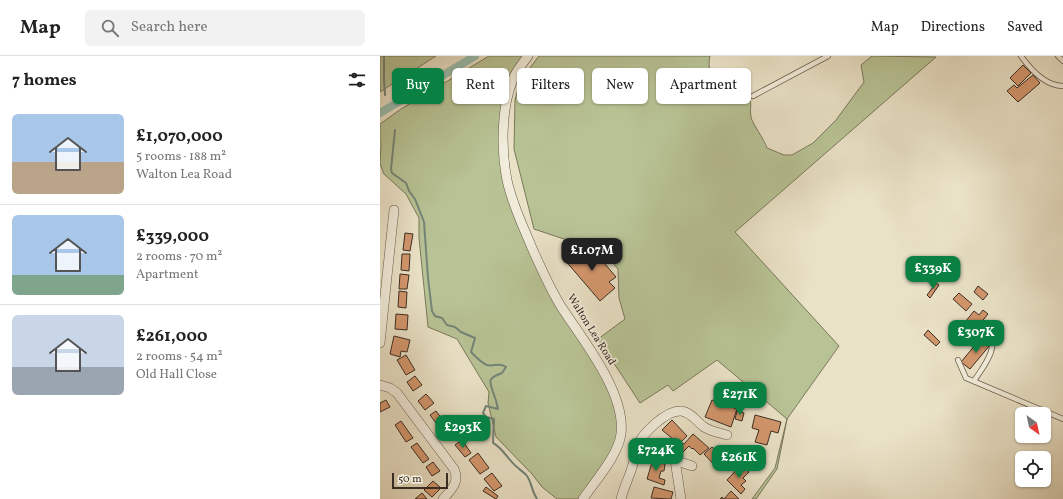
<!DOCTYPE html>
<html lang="en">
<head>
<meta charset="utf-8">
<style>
	:root { --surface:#fff; --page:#f2f2f2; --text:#222; --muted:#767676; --line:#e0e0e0; --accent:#0b8043 }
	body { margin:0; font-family:Vollkorn,serif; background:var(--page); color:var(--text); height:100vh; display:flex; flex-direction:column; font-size:15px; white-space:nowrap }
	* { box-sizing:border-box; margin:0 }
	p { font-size:13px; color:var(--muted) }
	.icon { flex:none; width:22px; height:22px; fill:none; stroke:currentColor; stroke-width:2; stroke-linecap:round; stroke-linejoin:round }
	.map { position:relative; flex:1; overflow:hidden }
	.sheet { display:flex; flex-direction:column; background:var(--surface); width:380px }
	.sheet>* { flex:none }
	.guide { position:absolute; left:12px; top:12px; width:380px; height:36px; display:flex; gap:8px }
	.needle { width:26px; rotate:147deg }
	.controls { position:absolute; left:635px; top:351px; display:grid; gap:8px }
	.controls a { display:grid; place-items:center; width:36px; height:36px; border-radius:6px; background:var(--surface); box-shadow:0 1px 3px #0004; font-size:20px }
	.scale { position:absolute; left:12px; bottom:10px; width:56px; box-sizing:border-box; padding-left:4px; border:2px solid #3c2d23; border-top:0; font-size:11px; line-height:14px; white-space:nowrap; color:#3c2d23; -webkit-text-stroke:3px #f1ecdb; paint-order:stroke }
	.price { position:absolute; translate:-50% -34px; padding:0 9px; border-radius:8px; background:var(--accent); color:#fff; font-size:13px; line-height:26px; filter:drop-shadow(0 1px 2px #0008) }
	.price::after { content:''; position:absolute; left:50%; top:24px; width:12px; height:9px; margin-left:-6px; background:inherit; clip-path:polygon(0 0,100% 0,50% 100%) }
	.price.selected { background:#222; color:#fff }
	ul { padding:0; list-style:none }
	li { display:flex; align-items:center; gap:12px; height:100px; padding:0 12px }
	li+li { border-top:1px solid var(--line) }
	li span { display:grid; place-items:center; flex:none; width:112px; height:80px; border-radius:6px; color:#555 }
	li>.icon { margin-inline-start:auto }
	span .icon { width:48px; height:48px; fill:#fffc; stroke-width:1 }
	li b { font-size:17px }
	h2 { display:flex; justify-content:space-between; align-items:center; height:48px; padding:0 12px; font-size:17px }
	.tag { padding:0 14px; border-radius:6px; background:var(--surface); box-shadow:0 1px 3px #0004; font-size:14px; line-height:36px }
	.tag.selected { background:var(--accent); color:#fff }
	header { display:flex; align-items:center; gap:24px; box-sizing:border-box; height:56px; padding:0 20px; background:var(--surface); border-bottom:1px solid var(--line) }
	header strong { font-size:19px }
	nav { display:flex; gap:22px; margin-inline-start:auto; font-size:14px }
	.search { width:280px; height:36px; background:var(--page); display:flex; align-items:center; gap:10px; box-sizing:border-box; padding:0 14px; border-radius:6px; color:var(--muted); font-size:15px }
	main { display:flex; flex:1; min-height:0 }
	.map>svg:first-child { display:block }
</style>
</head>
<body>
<header>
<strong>Map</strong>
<div class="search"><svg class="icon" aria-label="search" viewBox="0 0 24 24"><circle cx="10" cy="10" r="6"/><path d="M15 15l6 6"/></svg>Search here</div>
<nav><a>Map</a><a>Directions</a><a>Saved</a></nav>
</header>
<main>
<section class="sheet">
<h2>7 homes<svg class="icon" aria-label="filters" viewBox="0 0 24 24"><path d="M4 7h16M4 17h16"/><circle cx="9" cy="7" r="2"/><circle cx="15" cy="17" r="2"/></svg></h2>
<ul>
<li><span style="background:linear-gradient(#a9c7e8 60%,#b9a48a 0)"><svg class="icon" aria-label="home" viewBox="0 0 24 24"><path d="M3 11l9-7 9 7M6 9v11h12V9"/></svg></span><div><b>£1,070,000</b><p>5 rooms · 188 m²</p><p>Walton Lea Road</p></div></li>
<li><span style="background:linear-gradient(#a9c7e8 75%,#7fa58c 0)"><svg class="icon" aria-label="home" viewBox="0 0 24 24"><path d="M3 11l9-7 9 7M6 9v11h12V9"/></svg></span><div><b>£339,000</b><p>2 rooms · 70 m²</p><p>Apartment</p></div></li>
<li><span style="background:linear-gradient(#c9d6e8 65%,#9aa5b1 0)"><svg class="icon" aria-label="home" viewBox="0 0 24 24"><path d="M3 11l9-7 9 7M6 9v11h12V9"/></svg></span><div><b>£261,000</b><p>2 rooms · 54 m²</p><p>Old Hall Close</p></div></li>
</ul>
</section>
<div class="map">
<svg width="683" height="443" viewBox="0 0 683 443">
	<rect width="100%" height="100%" fill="#eae2c7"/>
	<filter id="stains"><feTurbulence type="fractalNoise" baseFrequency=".005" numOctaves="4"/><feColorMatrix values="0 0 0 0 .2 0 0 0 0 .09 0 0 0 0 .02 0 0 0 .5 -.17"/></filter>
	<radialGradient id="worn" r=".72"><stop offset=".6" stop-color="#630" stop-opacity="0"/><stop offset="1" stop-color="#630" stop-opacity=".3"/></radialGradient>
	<g fill="#b8c395" stroke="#7a785c">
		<path d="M0,0H56L0,36Z"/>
		<path d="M109,0H148L126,48L127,124L166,223L237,344L241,378L203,443H177L162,431L152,418L116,381L108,347L109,336L77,283L48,271L39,182V162L26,138L4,118L0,108L1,87L0,85V68L21,53Z"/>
		<path d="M159,0H330C326,15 335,30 350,35C355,37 361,37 366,37C374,49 369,49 371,61C372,67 384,83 387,92L404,99H412L433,87L456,64L484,26L481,9L492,0L556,1L355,176L459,290L407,363L397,413L376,443H372L395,412L407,363L337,304L293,335L288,329L260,347L218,283L245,263L239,242L238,213L219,191L214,192L207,198L199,188L154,173L134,93L135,44L140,25Z"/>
	</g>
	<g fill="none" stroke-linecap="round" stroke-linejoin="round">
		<g stroke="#748578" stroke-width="2">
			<path d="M4,0V24L5,39"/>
			<path d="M15,74L11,113L12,117L26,127L29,135L35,143L44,166L48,222L52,255L55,260L62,262L67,269L75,271L81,276L95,282L91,296C95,300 101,307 107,309C114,311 119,306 126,311L122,317C108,322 109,324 113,336C115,341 117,347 118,353L106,350L103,357L106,361L114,363L113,387C123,392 128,404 137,411C140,414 145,417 147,420C152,427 151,434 157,443"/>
		</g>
		<path stroke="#99bfb0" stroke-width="8" d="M0,57L95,0"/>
	</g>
	<g fill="#d4976d" stroke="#3c2d23">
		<path d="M643,9L651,17L638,30L630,22Z"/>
		<path d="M653,19L660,27L638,46L627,35L634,29L637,32Z"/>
		<path d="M25,177L33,178L30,195L23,194Z"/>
		<path d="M199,190L208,201L215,196L236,221L229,226L235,232L220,245L184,203Z"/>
		<path d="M22,198H30L29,215L21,214Z"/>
		<path d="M20,218L29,219L27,233H19Z"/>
		<path d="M556,227L559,229L550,242L547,239Z"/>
		<path d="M598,230L608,238L603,244L594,236Z"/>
		<path d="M19,235L27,236L26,252L18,251Z"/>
		<path d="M579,237L592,248L586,255L573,243Z"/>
		<path d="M603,254L608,258L591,279L581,271L594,255L599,259Z"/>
		<path d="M16,258L28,259L27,274L15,273Z"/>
		<path d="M548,274L560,286L556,290L544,279Z"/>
		<path d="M14,280L30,284L27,296L21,295L20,301L10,298Z"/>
		<path d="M601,282L610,289L590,313L581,306Z"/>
		<path d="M26,299L35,314L26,319L17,304Z"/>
		<path d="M35,320L42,329L33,335L27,326Z"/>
		<path d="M46,338L54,347L45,354L38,345Z"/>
		<path d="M6,344L10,351L0,356V347Z"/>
		<path d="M332,344L357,353L351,371L325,361Z"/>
		<path d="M56,355L65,367L59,371L50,359Z"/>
		<path d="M357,355L364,357L362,365L355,363Z"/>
		<path d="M375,359L401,366L398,377L391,375L387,389L375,386L379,374L372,372Z"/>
		<path d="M292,364L307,380L301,386L299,384L296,386L298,389L293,393L289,388L294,384L282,374Z"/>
		<path d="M21,365L33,382L26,386L15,369Z"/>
		<path d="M68,369L76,379L70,384L62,373Z"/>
		<path d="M313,378L329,392L320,399L313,392L312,393L309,390L303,396L298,391L302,387L304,388Z"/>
		<path d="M82,384L91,397L85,401L75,389Z"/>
		<path d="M37,387L49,403L43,407L31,391Z"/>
		<path d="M332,391L347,406L339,414L324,398Z"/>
		<path d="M98,397L109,412L100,418L89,404Z"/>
		<path d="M273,403L285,408L284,415H281L279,422L285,424L284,429L267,423Z"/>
		<path d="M53,406L60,415L52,420L46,411Z"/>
		<path d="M362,408L369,416L363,422L366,425L361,429L365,433L361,438L347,424Z"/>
		<path d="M112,417L122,430L114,435L104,423Z"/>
		<path d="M53,425L61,432L52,441L44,434Z"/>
		<path d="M106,431L118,440L116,443L103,435Z"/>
		<path d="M274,431L293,436L291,443L271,442Z"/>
		<path d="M351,435L359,443H340L342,441L344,443Z"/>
		<path d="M42,437L47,443H35Z"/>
	</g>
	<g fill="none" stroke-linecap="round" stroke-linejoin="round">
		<g stroke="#685a4c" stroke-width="6">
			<g id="lane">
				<path d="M641,0C651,14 665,30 683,30"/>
				<path d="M678,0L683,5"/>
				<path d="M373,40L448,0"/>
				<path d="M578,304L586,322L683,363"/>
				<path d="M594,325C603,311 621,290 608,274"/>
			</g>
		</g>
		<g stroke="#685a4c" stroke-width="10">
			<g id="street">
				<path d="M148,0C143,7 136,15 133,23C121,52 121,93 127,124C132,148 143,170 152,192C161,212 170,233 182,252C203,284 246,337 241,378C238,400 215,425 203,443"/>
				<path d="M0,287L14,154"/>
				<path d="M0,329L10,332L17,337L74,413C80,426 71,434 63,443"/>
				<path d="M257,391L312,410"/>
				<path d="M295,404L301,443"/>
				<path d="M241,443C244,430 250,420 253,408C255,402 255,396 257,390C263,377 286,354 301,355C311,356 316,365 324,371C330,375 340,377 347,379"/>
			</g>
		</g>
		<use href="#lane" stroke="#f1ecdb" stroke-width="4.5"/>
		<use href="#street" stroke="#f1ecdb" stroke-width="9"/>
	</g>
	<g text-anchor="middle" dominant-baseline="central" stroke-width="3.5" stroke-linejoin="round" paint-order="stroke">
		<g font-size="11" fill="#3c2d23" stroke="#f1ecdb">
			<text transform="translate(211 274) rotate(58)">Walton Lea Road</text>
		</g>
	</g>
	<rect width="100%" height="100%" filter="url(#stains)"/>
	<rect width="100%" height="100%" fill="url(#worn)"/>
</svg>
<div class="controls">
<a><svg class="needle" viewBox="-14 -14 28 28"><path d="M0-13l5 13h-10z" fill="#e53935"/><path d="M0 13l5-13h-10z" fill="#767676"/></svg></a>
<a><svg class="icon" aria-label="locate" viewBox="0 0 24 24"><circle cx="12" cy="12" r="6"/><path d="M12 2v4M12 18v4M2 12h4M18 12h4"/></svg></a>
</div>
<div class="scale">50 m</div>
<b class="price selected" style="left:212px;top:216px">£1.07M</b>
<b class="price" style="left:553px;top:234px">£339K</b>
<b class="price" style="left:596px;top:298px">£307K</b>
<b class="price" style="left:360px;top:360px">£271K</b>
<b class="price" style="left:83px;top:393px">£293K</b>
<b class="price" style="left:276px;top:416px">£724K</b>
<b class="price" style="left:359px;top:423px">£261K</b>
<div class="guide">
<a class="tag selected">Buy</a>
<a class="tag">Rent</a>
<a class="tag">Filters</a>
<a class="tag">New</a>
<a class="tag">Apartment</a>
</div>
</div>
</main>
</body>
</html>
